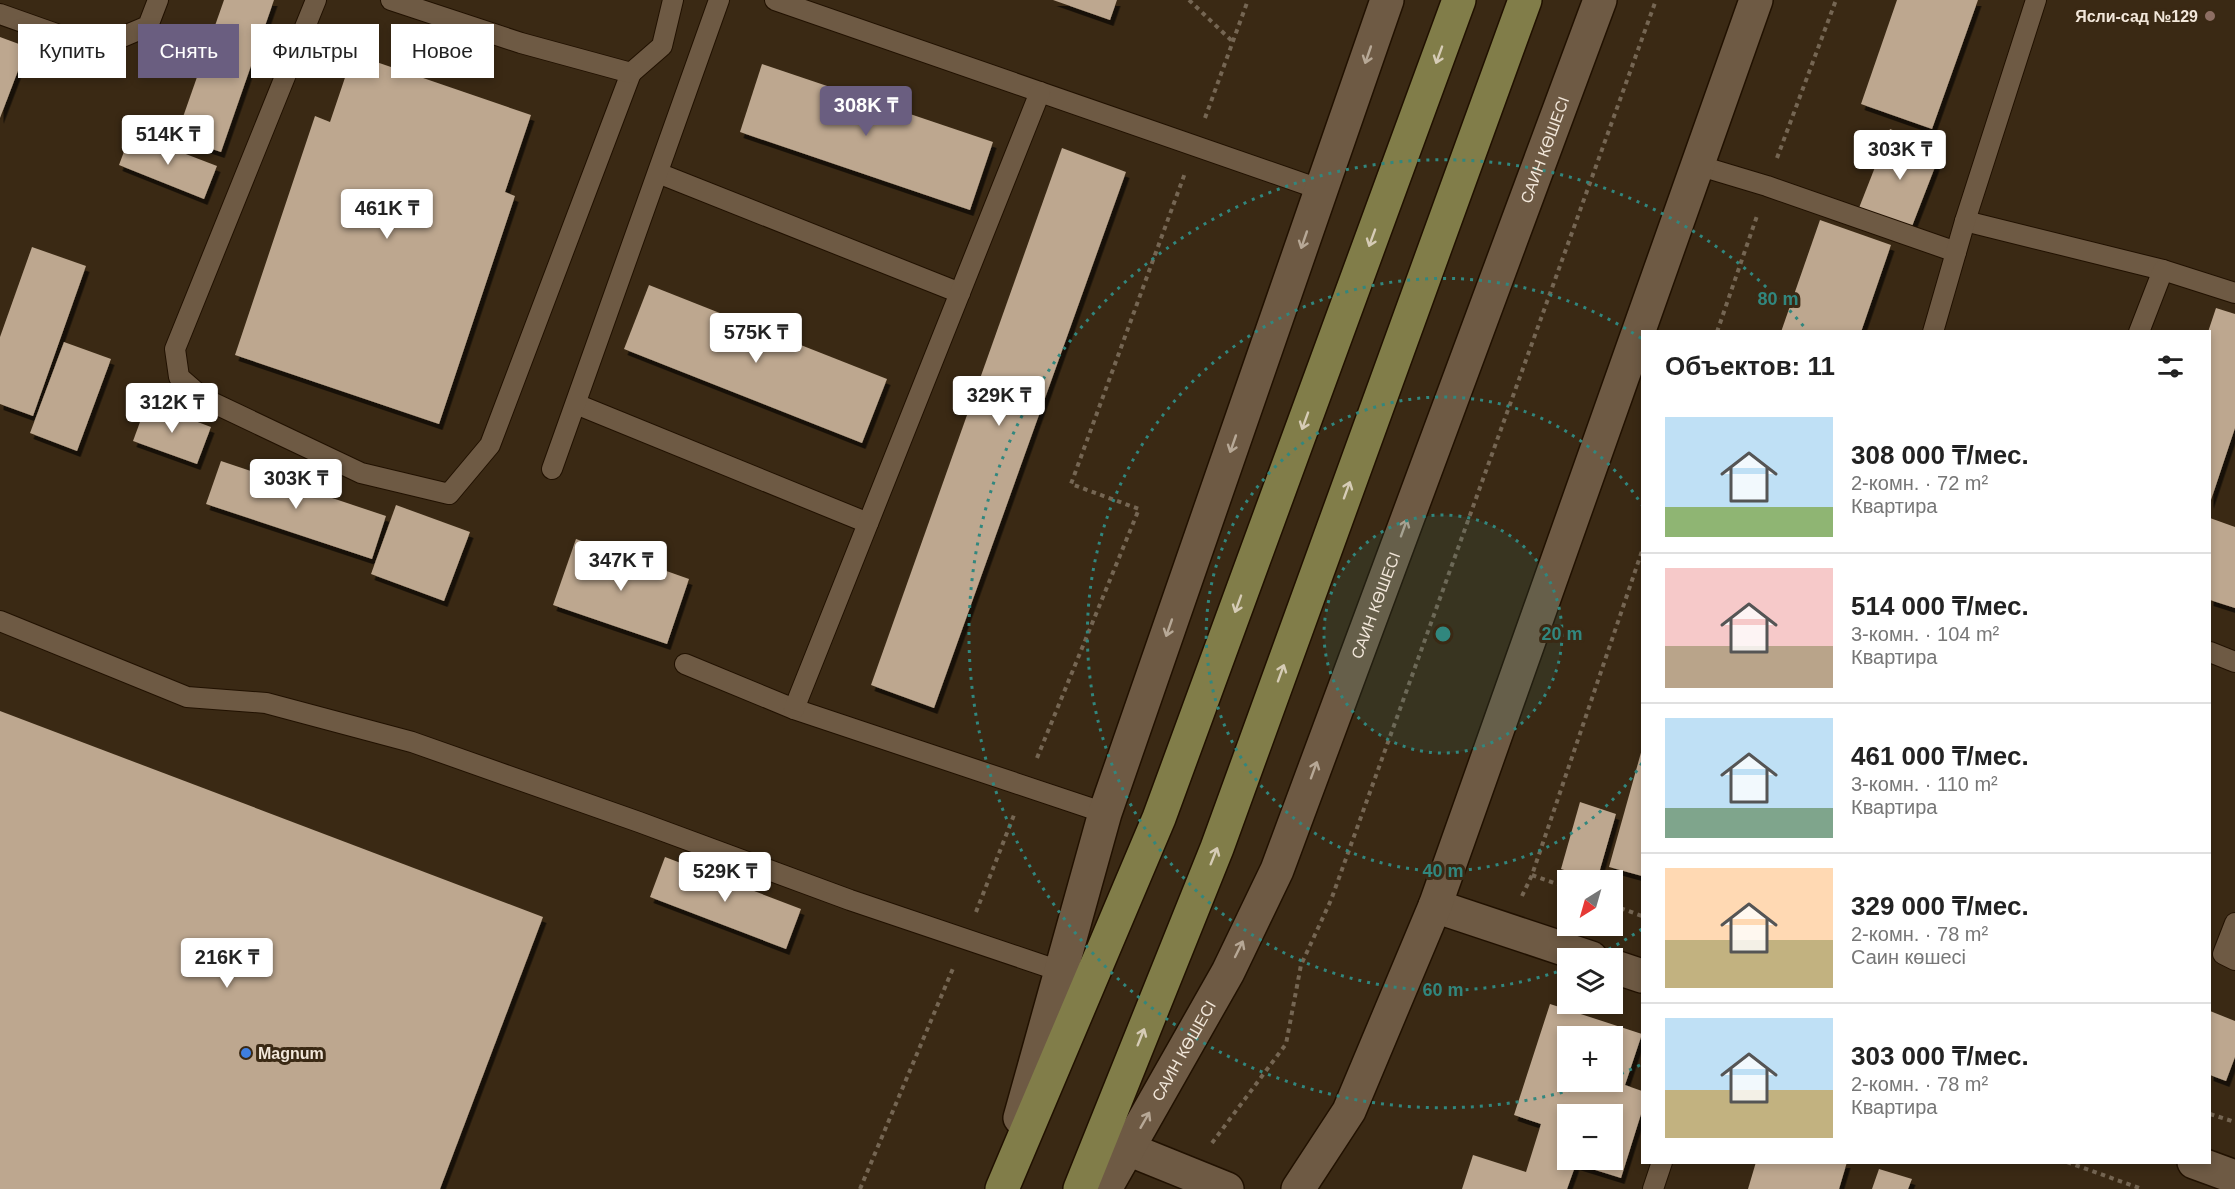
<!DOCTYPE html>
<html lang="ru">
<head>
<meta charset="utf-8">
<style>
	:root { --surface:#fff; --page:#f2f2f2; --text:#222; --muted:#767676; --line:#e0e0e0; --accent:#6a5e80 }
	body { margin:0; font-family:Helvetica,sans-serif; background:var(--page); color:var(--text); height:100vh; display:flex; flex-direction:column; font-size:22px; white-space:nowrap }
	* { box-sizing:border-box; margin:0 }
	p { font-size:20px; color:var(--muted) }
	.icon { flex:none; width:33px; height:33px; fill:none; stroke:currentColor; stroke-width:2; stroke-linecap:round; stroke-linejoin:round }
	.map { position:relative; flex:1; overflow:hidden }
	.drawer { position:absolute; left:1641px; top:330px; width:570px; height:834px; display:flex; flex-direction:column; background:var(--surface); border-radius:0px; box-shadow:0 3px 9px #0003 }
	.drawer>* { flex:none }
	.banner { position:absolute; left:18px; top:24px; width:570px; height:54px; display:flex; gap:12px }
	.needle { width:39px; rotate:217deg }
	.tools { position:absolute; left:1557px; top:870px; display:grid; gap:12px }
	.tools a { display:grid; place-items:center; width:66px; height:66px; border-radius:0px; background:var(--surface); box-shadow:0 3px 9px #0003; font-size:30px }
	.price { position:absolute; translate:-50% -51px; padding:0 14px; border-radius:6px; background:#fff; color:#222; font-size:20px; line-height:39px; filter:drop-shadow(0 2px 3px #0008) }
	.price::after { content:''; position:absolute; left:50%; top:36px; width:18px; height:14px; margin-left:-9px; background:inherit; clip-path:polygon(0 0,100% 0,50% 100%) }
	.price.current { background:var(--accent); color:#fff }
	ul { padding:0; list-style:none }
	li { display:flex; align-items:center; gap:18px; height:150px; padding:0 24px }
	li+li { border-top:2px solid var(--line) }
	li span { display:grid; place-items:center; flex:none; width:168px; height:120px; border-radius:0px; color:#555 }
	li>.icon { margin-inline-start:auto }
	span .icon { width:72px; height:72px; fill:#fffc; stroke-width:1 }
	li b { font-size:26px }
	h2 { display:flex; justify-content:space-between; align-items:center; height:72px; padding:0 24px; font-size:26px }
	.chip { padding:0 21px; border-radius:0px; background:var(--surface); box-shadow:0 3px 9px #0003; font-size:21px; line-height:54px }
	.chip.current { background:var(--accent); color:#fff }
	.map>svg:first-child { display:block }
</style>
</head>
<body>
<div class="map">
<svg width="2235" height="1189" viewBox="0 0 2235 1189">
	<defs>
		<filter id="shadow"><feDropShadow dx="3.5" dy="6" stdDeviation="0" flood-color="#0009"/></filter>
	</defs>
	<rect width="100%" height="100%" fill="#3a2914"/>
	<g fill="#bda78f" fill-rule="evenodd" filter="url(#shadow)">
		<path d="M224,0H274L221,152L176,137Z"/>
		<path d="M1053,0H1117L1110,20Z"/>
		<path d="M1897,0H1978L1932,129L1861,104Z"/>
		<path d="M0,37L27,47L0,118Z"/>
		<path d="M353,54L531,115L505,192L515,196L439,424L235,355L315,116L330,122Z"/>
		<path d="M762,64L993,142L970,210L740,132Z"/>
		<path d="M1890,129L1942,149L1909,234L1857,213Z"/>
		<path d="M131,133L217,166L204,199L119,165Z"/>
		<path d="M1062,148L1126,172L934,708L871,685Z"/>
		<path d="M1820,220L1891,245L1861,332H1781Z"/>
		<path d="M32,247L86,266L33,416L0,404V337Z"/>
		<path d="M649,285L887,379L862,443L624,349Z"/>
		<path d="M2216,308L2235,314V428L2210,503L2208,332Z"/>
		<path d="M64,342L111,359L77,451L30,433Z"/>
		<path d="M147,403L211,427L197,464L133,441Z"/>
		<path d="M221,461L386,516L372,559L206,504Z"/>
		<path d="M396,505L470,532L444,601L371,574Z"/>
		<path d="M2210,518L2235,527V608L2210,600Z"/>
		<path d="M576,539L689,579L667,644L553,605Z"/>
		<path d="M0,711L543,917L440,1189H0Z"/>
		<path d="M1642,749V876L1609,867Z"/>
		<path d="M1580,802L1616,814L1597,880L1561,869Z"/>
		<path d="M665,857L801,909L786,949L650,897Z"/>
		<path d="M1550,1004L1642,1034L1625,1085L1642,1091V1111L1621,1178L1576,1164L1567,1189H1462L1473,1155L1526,1172L1541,1124L1514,1115ZM1568,1036H1612V1082H1568ZM1568,1114H1612V1160H1568Z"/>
		<path d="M2210,1011L2235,1021V1057L2226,1081L2210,1075Z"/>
		<path d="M1756,1162H1847L1839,1189H1748Z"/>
		<path d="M1879,1169L1912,1179L1908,1189H1872Z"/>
	</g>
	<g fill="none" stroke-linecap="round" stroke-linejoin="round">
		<g stroke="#211100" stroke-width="22">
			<g id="service">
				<path d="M316,0L175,349L179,377L203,398L361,473L449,494L490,445L631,73"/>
				<path d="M391,0L521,43L631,73L662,46L673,0"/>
				<path d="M775,0L1322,190"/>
				<path d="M0,14L96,48L148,26L158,0"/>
				<path d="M1697,165L1767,186L1956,252"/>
				<path d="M658,173L960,293"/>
				<path d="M1965,221L2163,270"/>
				<path d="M1933,332L1965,221L2036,0"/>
				<path d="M2139,332L2163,270L2235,293"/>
				<path d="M576,404L868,523"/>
				<path d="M552,469L719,0"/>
				<path d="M0,621L187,697L266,703L412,742L639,822L850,900L1060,971"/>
				<path d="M2210,652L2235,662"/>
				<path d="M685,664L794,709L1105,813"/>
				<path d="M794,709L1040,92"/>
				<path d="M2235,923L2223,954L2235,960"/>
				<path d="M1653,1189L1662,1162"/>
			</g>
		</g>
		<g stroke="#211100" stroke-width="36">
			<g id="minor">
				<path d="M1435,906L1591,958"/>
				<path d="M1612,966L1642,976"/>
				<path d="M1128,1149L1227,1189"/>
				<path d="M2194,1162L2235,1177"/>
				<path d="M1298,1189L1349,1111L1435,906L1756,0"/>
			</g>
		</g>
		<g stroke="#211100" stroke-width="36">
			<g id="secondary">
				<path d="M1020,1118L1105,813L1387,0"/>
				<path id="s1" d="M1105,1189L1228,972L1277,870L1600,0"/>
			</g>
		</g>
		<g stroke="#211100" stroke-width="36">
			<g id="primary">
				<path d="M1002,1189L1159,818L1459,0"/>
				<path d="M1080,1189L1217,848L1525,0"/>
			</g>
		</g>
		<g stroke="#756653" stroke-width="4" stroke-dasharray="4.5 4.5" stroke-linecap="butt">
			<path d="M1189,0L1233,42"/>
			<path d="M1205,118L1248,0"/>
			<path d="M1777,158L1836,0"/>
			<path d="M1717,332L1758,213"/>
			<path d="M1037,758L1139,509L1071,484L1185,173"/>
			<path d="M1532,875L1568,888"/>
			<path d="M1522,896L1532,875L1642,551"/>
			<path d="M1612,905L1642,916"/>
			<path d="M976,912L1014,815"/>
			<path d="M2210,1114L2235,1122"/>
			<path d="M1212,1143L1286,1044L1301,965L1331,900L1656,0"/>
			<path d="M2067,1162L2142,1189"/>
			<path d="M860,1189L954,966"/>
		</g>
		<use href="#service" stroke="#6e5a44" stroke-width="20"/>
		<use href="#minor" stroke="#6e5a44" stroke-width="33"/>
		<use href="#secondary" stroke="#6e5a44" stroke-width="33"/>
		<use href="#primary" stroke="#817d49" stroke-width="33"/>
	</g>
	<defs><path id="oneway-shaft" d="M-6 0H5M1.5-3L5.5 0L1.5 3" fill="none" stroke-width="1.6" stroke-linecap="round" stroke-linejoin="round" transform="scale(1.5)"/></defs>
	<g stroke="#b7a896">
		<use href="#oneway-shaft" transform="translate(1368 55) rotate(109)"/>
		<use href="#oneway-shaft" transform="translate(1304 240) rotate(109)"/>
		<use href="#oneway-shaft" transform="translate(1233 444) rotate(109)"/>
		<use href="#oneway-shaft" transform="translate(1404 528) rotate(-70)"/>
		<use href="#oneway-shaft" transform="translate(1169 628) rotate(109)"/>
		<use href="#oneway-shaft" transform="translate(1314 770) rotate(-70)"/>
		<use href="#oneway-shaft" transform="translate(1239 949) rotate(-64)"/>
		<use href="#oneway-shaft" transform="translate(1145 1120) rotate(-60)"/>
	</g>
	<g stroke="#d6ccb6">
		<use href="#oneway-shaft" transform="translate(1439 55) rotate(110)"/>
		<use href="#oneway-shaft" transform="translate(1372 238) rotate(110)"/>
		<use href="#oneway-shaft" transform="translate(1305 421) rotate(110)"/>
		<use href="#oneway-shaft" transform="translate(1347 490) rotate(-70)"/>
		<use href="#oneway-shaft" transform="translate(1238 604) rotate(110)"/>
		<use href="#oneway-shaft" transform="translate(1281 673) rotate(-70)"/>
		<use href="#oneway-shaft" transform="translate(1214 856) rotate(-68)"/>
		<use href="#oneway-shaft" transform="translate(1141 1037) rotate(-68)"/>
	</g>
	<circle cx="1443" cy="634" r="119" fill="#31877e" fill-opacity=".12"/>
	<g fill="none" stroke="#31877e" stroke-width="3" stroke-dasharray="3 6">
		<circle cx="1443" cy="634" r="119"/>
		<path d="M1642 763A237 237 0 1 1 1642 505"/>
		<path d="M1642 929A356 356 0 0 1 1591 958M1565 969A356 356 0 1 1 1642 339"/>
		<path d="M1640 1065A474 474 0 0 1 1613 1077M1597 1082A474 474 0 1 1 1806 329"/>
	</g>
	<circle fill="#8d6e63" stroke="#3a2914" stroke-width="2" cx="2210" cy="16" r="6"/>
	<circle fill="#3f7fe0" stroke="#3a2914" stroke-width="2" cx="246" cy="1053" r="6"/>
	<g text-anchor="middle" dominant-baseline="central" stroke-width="6" stroke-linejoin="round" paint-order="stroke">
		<g font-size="16" font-weight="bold" fill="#f2e7da" stroke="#3a2914" text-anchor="end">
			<text x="2198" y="16">Ясли-сад №129</text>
			<text x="258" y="1053" text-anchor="start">Magnum</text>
		</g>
		<g font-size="16" fill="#f2e7da" stroke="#3a2914">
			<text stroke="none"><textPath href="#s1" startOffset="1131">САИН КӨШЕСІ</textPath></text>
			<text stroke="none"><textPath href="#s1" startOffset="645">САИН КӨШЕСІ</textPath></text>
			<text stroke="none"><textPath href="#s1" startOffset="159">САИН КӨШЕСІ</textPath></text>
		</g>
	</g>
	<circle cx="1443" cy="634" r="9" fill="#31877e" stroke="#3a2914" stroke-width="3"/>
	<g font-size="18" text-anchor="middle" font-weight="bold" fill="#31877e" stroke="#3a2914" stroke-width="6" stroke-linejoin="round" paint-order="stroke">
		<text x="1778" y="305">80 m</text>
		<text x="1562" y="640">20 m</text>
		<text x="1443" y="877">40 m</text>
		<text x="1443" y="996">60 m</text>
	</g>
</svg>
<div class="tools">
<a><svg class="needle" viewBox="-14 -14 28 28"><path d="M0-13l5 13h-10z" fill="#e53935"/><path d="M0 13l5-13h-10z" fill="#767676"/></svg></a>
<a><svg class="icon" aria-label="layers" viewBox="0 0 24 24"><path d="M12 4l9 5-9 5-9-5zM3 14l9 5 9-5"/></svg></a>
<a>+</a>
<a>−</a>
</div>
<b class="price current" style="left:866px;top:137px">308K ₸</b>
<b class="price" style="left:168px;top:166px">514K ₸</b>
<b class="price" style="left:1900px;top:181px">303K ₸</b>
<b class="price" style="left:387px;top:240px">461K ₸</b>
<b class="price" style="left:756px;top:364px">575K ₸</b>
<b class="price" style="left:999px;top:427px">329K ₸</b>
<b class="price" style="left:172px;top:434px">312K ₸</b>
<b class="price" style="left:296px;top:510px">303K ₸</b>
<b class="price" style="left:621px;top:592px">347K ₸</b>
<b class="price" style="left:725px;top:903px">529K ₸</b>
<b class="price" style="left:227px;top:989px">216K ₸</b>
<div class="banner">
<a class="chip">Купить</a>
<a class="chip current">Снять</a>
<a class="chip">Фильтры</a>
<a class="chip">Новое</a>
</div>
<section class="drawer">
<h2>Объектов: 11<svg class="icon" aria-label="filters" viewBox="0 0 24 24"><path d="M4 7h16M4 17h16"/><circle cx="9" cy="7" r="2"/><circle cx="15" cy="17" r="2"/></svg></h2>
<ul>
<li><span style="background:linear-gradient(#bfe0f5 75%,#8fb573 0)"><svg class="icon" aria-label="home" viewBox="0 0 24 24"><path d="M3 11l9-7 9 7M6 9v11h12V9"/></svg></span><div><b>308 000 ₸/мес.</b><p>2-комн. · 72 m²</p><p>Квартира</p></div></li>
<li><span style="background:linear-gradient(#f6c9c9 65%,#b9a48a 0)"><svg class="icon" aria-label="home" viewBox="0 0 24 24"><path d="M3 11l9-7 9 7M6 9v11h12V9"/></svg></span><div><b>514 000 ₸/мес.</b><p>3-комн. · 104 m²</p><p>Квартира</p></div></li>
<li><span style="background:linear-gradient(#bfe0f5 75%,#7fa58c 0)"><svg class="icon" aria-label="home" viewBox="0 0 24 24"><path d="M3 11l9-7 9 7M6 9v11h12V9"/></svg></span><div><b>461 000 ₸/мес.</b><p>3-комн. · 110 m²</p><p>Квартира</p></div></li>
<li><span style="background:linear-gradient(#ffd9b3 60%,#c2b280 0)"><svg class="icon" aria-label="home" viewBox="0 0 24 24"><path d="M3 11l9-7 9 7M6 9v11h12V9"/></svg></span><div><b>329 000 ₸/мес.</b><p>2-комн. · 78 m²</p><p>Саин көшесі</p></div></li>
<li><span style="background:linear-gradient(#bfe0f5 60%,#c2b280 0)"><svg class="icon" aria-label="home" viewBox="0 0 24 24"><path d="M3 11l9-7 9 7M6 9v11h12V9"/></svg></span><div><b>303 000 ₸/мес.</b><p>2-комн. · 78 m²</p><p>Квартира</p></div></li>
</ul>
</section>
</div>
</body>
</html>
